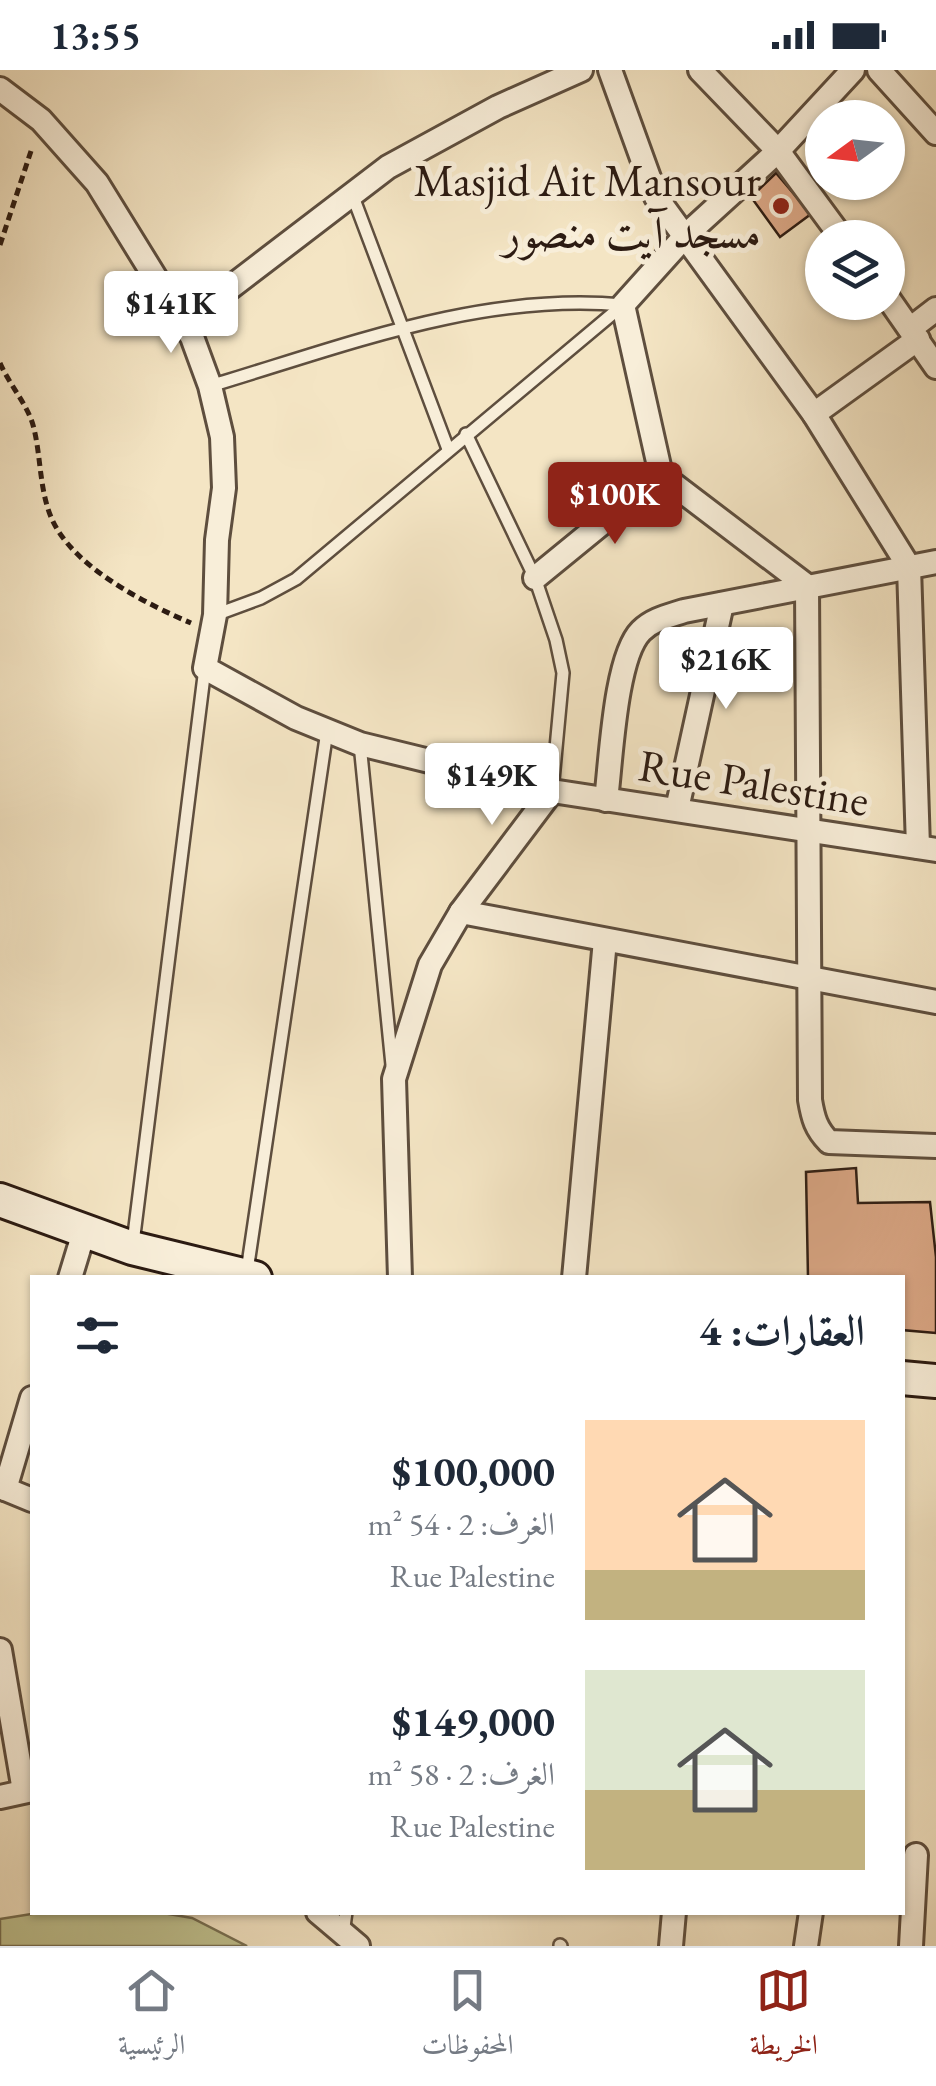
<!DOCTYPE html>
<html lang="ar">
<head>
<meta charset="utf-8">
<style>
	:root { --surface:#fff; --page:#f6f6f7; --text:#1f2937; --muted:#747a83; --line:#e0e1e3; --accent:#8f2418 }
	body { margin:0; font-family:"EB Garamond",Amiri,serif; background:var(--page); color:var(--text); direction:rtl; height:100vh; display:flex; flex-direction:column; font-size:38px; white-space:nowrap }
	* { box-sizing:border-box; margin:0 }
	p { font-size:32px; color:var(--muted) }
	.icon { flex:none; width:55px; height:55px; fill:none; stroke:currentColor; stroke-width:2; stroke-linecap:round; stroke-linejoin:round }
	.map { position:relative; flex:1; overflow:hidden; direction:ltr }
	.drawer { position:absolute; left:30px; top:1205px; width:875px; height:640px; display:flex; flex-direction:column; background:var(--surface); border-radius:0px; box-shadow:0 2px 8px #0004; direction:rtl }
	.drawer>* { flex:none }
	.needle { width:65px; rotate:255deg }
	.buttons { position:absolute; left:805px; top:30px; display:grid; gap:20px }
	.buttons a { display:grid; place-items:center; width:100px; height:100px; border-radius:50%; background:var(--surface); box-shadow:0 2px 8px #0004; font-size:50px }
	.price { position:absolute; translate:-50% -85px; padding:0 22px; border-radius:10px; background:#fff; color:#222; font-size:32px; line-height:65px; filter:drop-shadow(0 2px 5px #0008) }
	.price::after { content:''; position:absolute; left:50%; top:60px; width:30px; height:22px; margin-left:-15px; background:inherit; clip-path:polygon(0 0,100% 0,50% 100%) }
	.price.active { background:var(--accent); color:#fff }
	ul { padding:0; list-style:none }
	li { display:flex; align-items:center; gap:30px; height:250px; padding:0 40px }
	li span { display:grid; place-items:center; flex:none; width:280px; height:200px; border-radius:0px; color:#555 }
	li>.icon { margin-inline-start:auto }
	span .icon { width:120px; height:120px; fill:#fffc; stroke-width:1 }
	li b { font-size:42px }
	h2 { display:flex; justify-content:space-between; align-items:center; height:120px; padding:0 40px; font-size:42px }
	.status { display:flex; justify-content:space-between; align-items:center; height:70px; padding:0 50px; background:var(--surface); direction:ltr }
	.status svg { height:28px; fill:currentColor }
	.menu { display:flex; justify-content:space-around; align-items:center; height:140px; border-top:2px solid var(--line); background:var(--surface); font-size:28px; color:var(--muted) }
	.menu a { display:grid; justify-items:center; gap:5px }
	.menu .active { color:var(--accent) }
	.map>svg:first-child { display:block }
</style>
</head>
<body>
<div class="status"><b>13:55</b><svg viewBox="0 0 49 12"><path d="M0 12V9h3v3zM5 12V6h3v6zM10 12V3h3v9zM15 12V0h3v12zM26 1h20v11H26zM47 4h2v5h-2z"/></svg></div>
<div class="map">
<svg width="936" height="1876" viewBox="0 0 936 1876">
	<rect width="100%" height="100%" fill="#f4e5c4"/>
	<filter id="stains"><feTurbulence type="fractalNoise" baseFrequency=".002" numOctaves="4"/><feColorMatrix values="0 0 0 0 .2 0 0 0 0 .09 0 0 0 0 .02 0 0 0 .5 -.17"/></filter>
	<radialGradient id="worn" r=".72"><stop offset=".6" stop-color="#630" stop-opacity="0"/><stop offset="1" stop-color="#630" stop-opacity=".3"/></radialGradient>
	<path fill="#c0c391" stroke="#766f52" stroke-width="2.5" d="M44,1842L163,1843L192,1848L247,1876H0V1849Z"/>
	<g fill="#deaa89" stroke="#2c1b12" stroke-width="2.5">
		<path d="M776,103L811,144L780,167L751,127Z"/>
		<path d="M856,1098L858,1133L930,1132L936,1187V1263L902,1260V1208H808L806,1102Z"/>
	</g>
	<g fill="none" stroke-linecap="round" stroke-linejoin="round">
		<g stroke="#5e4e3e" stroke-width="16">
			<g id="lane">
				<path d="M352,124L448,379"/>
				<path d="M210,316C344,276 481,222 623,235"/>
				<path d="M466,364L535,508L556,570L563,603L552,721"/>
				<path d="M215,545L261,528L296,509L623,235"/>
				<path d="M360,674L392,995"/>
				<path d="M133,1173L205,598"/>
				<path d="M247,1201L327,661"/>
				<path d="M343,1864L346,1842"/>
				<path d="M560,1875L561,1876"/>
			</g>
		</g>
		<g stroke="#5e4e3e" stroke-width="28">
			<g id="street">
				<path d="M610,0L656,127L814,344L909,497L918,777"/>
				<path d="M700,0L778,81L842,168"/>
				<path d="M853,0L778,81L686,165L623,235L661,405L807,516L810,1030C813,1048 816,1059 829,1072L936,1076"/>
				<path d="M879,0L936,63"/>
				<path d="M0,19L41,50L97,113L192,267L210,316L222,367L224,418L217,470L215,545L205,598L296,648L360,674L552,721"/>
				<path d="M888,228L936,297"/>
				<path d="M184,253L388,97L498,37L581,0"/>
				<path d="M910,259L936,239"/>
				<path d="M814,344L918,269"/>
				<path d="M535,508L661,405"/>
				<path d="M606,730C611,691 615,587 641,561C653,549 669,546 684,541L936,492"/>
				<path d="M677,739L722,534"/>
				<path d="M461,842L936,932"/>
				<path d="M70,1208L84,1162"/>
				<path d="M400,1208L394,1009L430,895L461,842L552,721L936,780"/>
				<path d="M574,1208L605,870"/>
				<path d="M0,1417L32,1430"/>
				<path d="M5,1419L32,1328"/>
				<path d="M0,1580L24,1721"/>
				<path d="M0,1727L32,1720"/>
				<path d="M318,1842L358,1876"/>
				<path d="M671,1876L674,1842"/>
				<path d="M806,1876L811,1842"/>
				<path d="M911,1876L916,1785"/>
			</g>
		</g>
		<g stroke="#2c1b12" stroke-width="38">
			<g id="secondary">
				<path d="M0,1130L132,1178L255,1208"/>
				<path d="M902,1308L936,1311"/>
			</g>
		</g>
		<g stroke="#2c1b12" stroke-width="5" stroke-dasharray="8 5" stroke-linecap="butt">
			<path d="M0,175L32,78"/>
			<path d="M0,293C9,314 27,334 33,355C41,384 39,418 51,447C71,496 144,533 191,553"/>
		</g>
		<use href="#lane" stroke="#f8eed9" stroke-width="11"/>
		<use href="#street" stroke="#f8eed9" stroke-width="22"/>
		<use href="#secondary" stroke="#f8eed9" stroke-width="32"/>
	</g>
	<circle fill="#8f2418" stroke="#f8eed9" stroke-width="4" cx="781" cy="136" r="10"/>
	<g text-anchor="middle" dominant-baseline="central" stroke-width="10" stroke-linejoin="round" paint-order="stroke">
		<g font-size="45" fill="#2c1b12" stroke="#f8eed9" text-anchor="end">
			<text x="761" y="110">Masjid Ait Mansour<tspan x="761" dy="52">مسجد آيت منصور</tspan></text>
		</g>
		<g font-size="45" fill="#2c1b12" stroke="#f8eed9">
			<text transform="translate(754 712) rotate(9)">Rue Palestine</text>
		</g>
	</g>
	<rect width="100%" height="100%" filter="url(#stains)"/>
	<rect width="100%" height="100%" fill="url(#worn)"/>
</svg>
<div class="buttons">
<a><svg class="needle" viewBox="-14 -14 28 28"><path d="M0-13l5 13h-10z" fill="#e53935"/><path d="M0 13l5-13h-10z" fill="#747a83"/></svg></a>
<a><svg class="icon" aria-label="layers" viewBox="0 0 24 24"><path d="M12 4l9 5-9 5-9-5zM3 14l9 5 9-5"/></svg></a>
</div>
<b class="price" style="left:171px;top:286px">$141K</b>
<b class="price active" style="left:615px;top:477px">$100K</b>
<b class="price" style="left:726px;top:642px">$216K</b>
<b class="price" style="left:492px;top:758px">$149K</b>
<section class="drawer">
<h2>العقارات: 4<svg class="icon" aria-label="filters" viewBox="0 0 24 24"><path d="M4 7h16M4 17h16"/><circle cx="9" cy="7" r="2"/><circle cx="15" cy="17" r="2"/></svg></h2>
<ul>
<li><span style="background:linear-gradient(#ffd9b3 75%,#c2b280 0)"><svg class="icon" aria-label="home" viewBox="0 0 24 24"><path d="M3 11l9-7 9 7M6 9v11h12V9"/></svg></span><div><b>$100,000</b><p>الغرف: 2 · 54 m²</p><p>Rue Palestine</p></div></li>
<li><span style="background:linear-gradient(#dfe7d0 60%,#c2b280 0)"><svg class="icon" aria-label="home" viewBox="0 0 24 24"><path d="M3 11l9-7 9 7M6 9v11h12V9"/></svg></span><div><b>$149,000</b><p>الغرف: 2 · 58 m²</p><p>Rue Palestine</p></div></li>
</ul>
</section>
</div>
<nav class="menu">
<a class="active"><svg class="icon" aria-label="map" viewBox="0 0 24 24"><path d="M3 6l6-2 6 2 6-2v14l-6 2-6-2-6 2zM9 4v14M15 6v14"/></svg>الخريطة</a>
<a><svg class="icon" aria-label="saved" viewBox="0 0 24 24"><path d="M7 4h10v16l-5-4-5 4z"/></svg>المحفوظات</a>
<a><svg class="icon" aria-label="home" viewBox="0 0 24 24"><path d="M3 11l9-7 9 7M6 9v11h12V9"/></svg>الرئيسية</a>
</nav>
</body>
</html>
